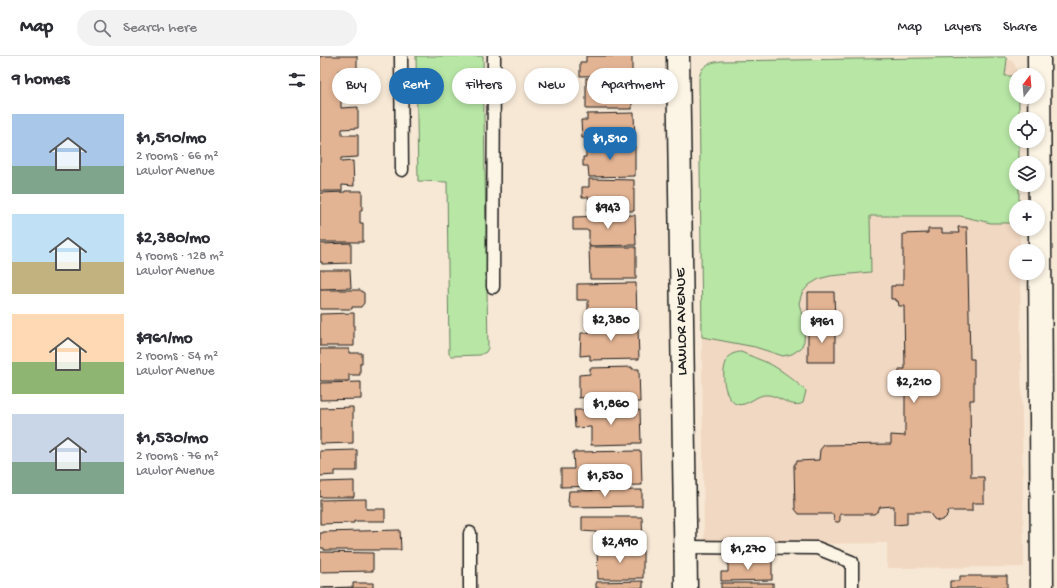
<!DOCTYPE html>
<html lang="en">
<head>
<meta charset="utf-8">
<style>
	:root { --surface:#fff; --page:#f2f2f3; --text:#2b2b33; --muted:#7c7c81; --line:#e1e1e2; --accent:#1f6fb2 }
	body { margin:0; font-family:"Gochi Hand",sans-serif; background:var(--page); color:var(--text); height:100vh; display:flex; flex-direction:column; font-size:15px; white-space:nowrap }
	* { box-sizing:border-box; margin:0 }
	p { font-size:13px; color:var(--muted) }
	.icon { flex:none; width:22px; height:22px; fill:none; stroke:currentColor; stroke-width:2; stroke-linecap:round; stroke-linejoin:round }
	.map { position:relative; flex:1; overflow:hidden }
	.side { display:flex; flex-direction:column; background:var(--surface); width:320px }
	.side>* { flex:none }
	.top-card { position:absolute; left:12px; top:12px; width:380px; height:36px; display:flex; gap:8px }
	.needle { width:26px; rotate:16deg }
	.controls { position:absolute; left:689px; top:12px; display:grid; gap:8px }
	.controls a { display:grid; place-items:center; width:36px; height:36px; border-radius:50%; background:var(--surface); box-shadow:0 2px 6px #0003; font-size:20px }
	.price { position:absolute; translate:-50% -34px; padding:0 9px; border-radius:8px; background:#fff; color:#222; font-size:13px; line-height:26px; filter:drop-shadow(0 1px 2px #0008) }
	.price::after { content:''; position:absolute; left:50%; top:24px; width:12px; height:9px; margin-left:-6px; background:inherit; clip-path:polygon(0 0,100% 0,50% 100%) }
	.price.selected { background:var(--accent); color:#fff }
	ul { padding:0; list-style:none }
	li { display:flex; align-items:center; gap:12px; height:100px; padding:0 12px }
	li span { display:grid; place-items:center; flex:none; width:112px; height:80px; border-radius:0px; color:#555 }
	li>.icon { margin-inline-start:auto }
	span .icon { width:48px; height:48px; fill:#fffc; stroke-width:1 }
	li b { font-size:17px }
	h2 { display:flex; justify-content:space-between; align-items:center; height:48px; padding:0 12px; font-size:17px }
	.tag { padding:0 14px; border-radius:18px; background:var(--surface); box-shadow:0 2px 6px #0003; font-size:14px; line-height:36px }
	.tag.selected { background:var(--accent); color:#fff }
	header { display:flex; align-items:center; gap:24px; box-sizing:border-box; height:56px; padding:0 20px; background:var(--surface); border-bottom:1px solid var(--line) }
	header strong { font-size:19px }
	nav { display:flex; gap:22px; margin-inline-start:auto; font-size:14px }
	.search { width:280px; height:36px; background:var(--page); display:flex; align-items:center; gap:10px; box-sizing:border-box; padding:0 14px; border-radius:22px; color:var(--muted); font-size:15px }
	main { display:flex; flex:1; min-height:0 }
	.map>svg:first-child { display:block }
</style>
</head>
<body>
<header>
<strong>Map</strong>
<div class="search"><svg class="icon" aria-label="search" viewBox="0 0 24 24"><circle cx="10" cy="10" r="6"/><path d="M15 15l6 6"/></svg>Search here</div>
<nav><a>Map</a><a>Layers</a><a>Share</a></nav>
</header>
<main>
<section class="side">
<h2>9 homes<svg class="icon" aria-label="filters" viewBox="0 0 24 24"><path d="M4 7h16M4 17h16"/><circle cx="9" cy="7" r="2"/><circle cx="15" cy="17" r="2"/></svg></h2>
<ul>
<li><span style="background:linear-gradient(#a9c7e8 65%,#7fa58c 0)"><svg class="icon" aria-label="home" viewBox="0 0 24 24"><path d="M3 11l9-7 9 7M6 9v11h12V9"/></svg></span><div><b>$1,510/mo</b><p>2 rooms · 66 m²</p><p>Lawlor Avenue</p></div></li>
<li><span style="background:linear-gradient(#bfe0f5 60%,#c2b280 0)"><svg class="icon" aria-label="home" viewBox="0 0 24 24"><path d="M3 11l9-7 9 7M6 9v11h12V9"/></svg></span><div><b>$2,380/mo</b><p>4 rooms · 128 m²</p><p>Lawlor Avenue</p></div></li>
<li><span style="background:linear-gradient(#ffd9b3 60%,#8fb573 0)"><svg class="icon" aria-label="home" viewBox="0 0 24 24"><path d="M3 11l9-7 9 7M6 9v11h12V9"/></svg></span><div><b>$961/mo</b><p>2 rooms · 54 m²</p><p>Lawlor Avenue</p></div></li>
<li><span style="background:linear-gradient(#c9d6e8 60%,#7fa58c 0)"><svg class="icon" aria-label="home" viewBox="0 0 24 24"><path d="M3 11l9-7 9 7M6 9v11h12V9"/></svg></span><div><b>$1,530/mo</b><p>2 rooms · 76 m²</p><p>Lawlor Avenue</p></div></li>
</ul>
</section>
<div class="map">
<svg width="737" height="532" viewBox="0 0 737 532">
	<rect width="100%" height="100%" fill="#f7e8d5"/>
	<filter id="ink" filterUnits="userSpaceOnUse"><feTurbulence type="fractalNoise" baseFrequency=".025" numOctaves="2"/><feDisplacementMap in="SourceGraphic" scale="8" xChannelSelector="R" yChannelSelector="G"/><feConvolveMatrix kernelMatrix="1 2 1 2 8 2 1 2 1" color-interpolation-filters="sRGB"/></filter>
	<g filter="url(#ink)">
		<path fill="#f1d8c2" d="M674,1H685L693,6L697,14L698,19H696V41H699V63H696V85H699V107H696V129H699V151H696V173H700V195H696V217H700L704,511L567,512V487L384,489L379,23L380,16L385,10L392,6L401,5Z"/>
		<g fill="#b7e6a5" stroke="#6a8160">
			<path d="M96,0H163L168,292L166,296L160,299L131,300L129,298L127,126L98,125Z"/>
			<path d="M674,1H685L687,3L685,20H696V41H699V63H696V85H699V107H696V129H699V151H696V167H671L640,160H550L551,216L510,220L499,223L489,229L482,237L479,247L485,272L484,285L481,292L472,298L463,300L435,291L382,281L379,23C381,9 388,7 401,5Z"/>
			<path d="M421,296C430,300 439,303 448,307C462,314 474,324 486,335L483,347C472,353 460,340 448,339C437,337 427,352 416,348C402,341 399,307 412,298C415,297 418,296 421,296Z"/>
		</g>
		<g fill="#e3b494" stroke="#1c1c1c">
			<path d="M0,0H37V14H19L20,22H37L38,33H32V44H21V52L38,51V72L22,73V79H38V101L21,102V106L33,105L34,130L22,129V135H0Z"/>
			<path d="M266,0H312V19L260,20V6H266Z"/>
			<rect x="266" y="22" width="46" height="31"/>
			<path d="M314,57L315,88L268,89V82H262L261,64H267V58Z"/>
			<path d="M315,90V120L269,121L268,110H263V101H266V91Z"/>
			<path d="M269,123L314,124V155L268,154L269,141H262V131H269Z"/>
			<path d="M25,135H42V154H40V167H43V186H0V137L25,136Z"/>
			<path d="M315,159L316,189L269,190V174H253V161Z"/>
			<path d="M638,171H647L650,303H654V344H650L651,421H664V447H652V455H628L627,460L624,463L619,465L614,463L609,456H587V468L574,469V450L560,451L558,455L554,458H520V464L519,466H516L514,464L513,458H479L475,453L474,409L477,405L499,404L500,394L504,389L571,388V379L585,380V333H572V320L579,318V313H585L584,250H579L578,245H576V243H571V230H575V229H583V178L608,177V173H622V177H639Z"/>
			<path d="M31,187V207L2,208V206H0V188Z"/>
			<path d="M269,191H316V223H270Z"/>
			<path d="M0,214H30L31,232L0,233Z"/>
			<path d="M316,227L317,262L268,263V244H257V228Z"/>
			<path d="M0,234H40L44,237V247L41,251H32V253H0Z"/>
			<path d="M488,236H514L515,270H488Z"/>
			<path d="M34,257V290H0V258Z"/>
			<path d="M311,268V272H318L319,303L270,304V299L260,300L261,277H269V269Z"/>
			<rect x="488" y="271" width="27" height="35"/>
			<path d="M0,293H29V297H42V307H40V319H31L29,318V325H0Z"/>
			<path d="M312,311V313H319L320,346L270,347V341L259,342V319L270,318V312Z"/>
			<path d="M41,326V343L0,344V327Z"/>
			<path d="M33,351V387L0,388V352Z"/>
			<path d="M313,353V355L320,354L321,387H313V388L271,389V371L255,372L254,354Z"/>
			<path d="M37,394V415H15V419L0,420V395Z"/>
			<path d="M321,395L322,429L241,431V413H254L253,396Z"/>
			<path d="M34,425V441H0V426Z"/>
			<path d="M322,434V450L249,451V446H248L249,435Z"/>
			<path d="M46,443V453H65V465H34V467L0,468V444Z"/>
			<path d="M262,461H322L323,490H276V476L262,475Z"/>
			<path d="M80,474L81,494H4V492H0V477H3V476Z"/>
			<path d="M277,492H312V494H323V522H316V523H278Z"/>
			<path d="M0,496L53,497V515L0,516Z"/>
			<path d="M408,505H452V524L401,525V516H408Z"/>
			<path d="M640,520H687V532H630V525H640Z"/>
			<path d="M323,525V532H276V526Z"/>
			<path d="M33,527H53V532H0L33,531Z"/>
			<rect x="401" y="527" width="52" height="5"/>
		</g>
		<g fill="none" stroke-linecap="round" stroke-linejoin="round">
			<g stroke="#1c1c1c" stroke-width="15">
				<g id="lane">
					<path d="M81,0L82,114"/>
					<path d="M173,231L174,0"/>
					<path d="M365,491L497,492L532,506V532"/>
					<path d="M150,532V477"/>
				</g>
			</g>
			<g stroke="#1c1c1c" stroke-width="25">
				<g id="street">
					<path d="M358,0L366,532"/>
					<path d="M719,0L722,532"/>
				</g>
			</g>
			<use href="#lane" stroke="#fcf5e5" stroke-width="12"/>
			<use href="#street" stroke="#fcf5e5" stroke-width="22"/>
		</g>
	</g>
	<g text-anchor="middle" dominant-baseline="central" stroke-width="3.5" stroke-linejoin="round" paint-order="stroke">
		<g font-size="15" fill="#1c1c1c" stroke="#fcf5e5">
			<text transform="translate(362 266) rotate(-91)">LAWLOR AVENUE</text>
		</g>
	</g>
</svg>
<div class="controls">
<a><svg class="needle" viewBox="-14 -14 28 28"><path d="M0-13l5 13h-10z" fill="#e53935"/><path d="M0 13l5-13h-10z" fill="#7c7c81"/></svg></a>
<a><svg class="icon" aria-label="locate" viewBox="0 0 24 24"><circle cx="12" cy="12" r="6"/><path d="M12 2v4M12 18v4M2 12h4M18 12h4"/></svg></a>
<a><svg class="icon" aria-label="layers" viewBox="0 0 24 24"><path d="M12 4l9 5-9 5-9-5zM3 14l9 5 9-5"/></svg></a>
<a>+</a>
<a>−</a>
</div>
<b class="price selected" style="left:290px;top:105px">$1,510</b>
<b class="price" style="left:288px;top:174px">$943</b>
<b class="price" style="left:291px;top:286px">$2,380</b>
<b class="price" style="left:502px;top:288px">$961</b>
<b class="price" style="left:594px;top:348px">$2,210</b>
<b class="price" style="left:291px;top:370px">$1,860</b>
<b class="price" style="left:285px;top:442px">$1,530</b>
<b class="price" style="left:300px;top:508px">$2,490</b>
<b class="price" style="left:428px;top:515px">$1,270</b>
<div class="top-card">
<a class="tag">Buy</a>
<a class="tag selected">Rent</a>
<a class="tag">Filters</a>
<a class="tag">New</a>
<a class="tag">Apartment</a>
</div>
</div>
</main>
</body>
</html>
